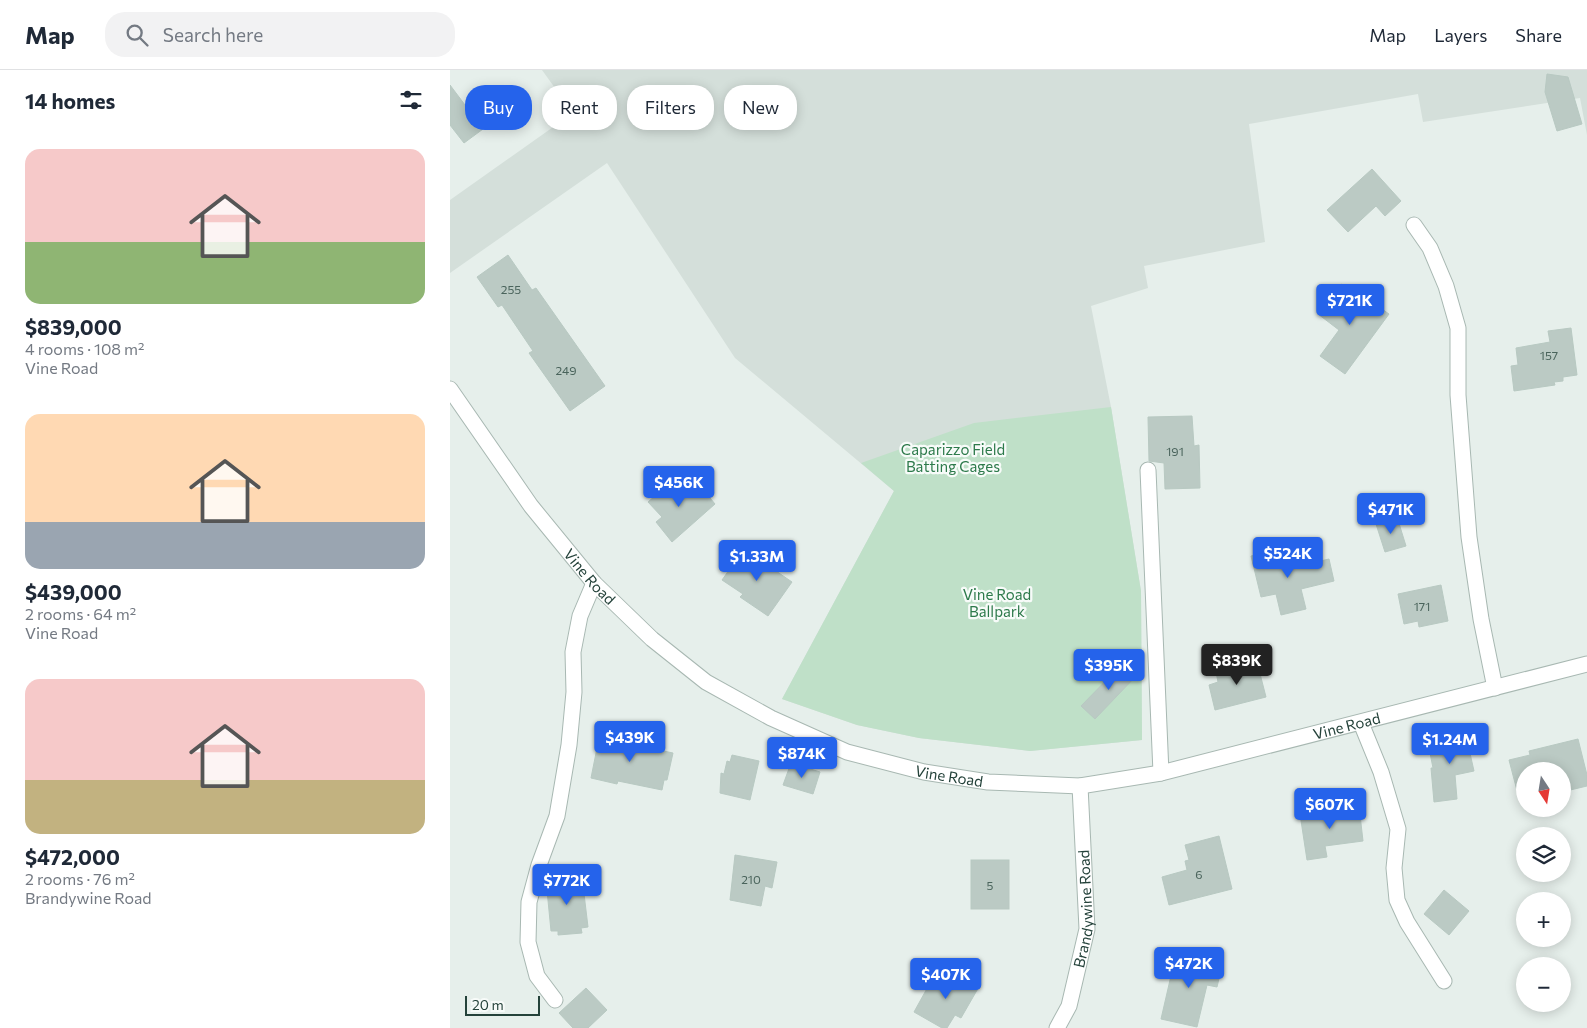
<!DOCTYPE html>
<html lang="en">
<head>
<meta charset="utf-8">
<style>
	:root { --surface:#fff; --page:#f2f2f3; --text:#1f2937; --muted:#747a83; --line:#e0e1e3; --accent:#2563eb }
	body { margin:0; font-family:Commissioner,sans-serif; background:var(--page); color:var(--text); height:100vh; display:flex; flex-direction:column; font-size:19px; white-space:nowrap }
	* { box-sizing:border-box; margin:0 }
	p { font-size:16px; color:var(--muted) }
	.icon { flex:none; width:28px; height:28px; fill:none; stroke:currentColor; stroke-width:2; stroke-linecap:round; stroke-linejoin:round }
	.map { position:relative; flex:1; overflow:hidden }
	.sheet { display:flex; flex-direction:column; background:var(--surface); width:450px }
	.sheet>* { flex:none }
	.top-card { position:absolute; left:15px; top:15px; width:475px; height:45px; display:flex; gap:10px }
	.needle { width:32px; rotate:168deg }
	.fabs { position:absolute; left:1066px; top:692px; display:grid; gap:10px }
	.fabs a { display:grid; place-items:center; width:55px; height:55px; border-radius:50%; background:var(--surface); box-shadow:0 2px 12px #0003; font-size:25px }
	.scale { position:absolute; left:15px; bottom:12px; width:75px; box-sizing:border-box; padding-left:5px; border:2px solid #24423a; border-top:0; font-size:14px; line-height:18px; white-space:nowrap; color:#24423a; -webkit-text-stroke:4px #f7fbf9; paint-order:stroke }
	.price { position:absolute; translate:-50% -42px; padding:0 11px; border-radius:5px; background:var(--accent); color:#fff; font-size:16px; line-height:32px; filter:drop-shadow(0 1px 2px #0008) }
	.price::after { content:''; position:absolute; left:50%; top:30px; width:15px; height:11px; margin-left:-8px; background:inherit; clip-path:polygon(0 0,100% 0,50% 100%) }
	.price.on { background:#222; color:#fff }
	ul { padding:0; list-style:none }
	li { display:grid; align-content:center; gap:10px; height:265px; padding:0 25px }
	li span { display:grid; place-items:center; height:155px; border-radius:15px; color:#555 }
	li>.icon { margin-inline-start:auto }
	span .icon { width:90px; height:90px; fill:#fffc; stroke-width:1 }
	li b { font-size:21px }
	h2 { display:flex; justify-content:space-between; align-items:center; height:60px; padding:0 25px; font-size:21px }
	.tag { padding:0 18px; border-radius:20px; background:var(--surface); box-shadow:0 2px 12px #0003; font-size:18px; line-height:45px }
	.tag.on { background:var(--accent); color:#fff }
	header { display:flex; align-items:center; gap:30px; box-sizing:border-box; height:70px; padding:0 25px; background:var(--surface); border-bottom:1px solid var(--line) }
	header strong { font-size:24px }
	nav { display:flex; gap:28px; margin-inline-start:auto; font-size:18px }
	.search { width:350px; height:45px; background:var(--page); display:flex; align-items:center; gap:12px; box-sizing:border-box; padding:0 18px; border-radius:20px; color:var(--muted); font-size:19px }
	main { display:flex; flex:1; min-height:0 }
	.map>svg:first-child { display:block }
</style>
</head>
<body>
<header>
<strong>Map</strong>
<div class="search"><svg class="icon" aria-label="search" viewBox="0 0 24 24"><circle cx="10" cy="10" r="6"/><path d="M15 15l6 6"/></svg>Search here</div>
<nav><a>Map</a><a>Layers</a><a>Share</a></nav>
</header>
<main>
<section class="sheet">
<h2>14 homes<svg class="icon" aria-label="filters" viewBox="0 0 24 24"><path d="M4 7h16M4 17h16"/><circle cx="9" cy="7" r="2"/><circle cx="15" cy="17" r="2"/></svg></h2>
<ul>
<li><span style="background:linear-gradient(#f6c9c9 60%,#8fb573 0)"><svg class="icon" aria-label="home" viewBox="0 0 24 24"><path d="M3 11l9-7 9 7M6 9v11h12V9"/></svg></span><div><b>$839,000</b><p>4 rooms · 108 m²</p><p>Vine Road</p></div></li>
<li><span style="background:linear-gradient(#ffd9b3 70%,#9aa5b1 0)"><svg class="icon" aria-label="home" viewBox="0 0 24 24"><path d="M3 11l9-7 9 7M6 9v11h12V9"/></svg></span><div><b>$439,000</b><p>2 rooms · 64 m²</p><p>Vine Road</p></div></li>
<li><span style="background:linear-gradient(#f6c9c9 65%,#c2b280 0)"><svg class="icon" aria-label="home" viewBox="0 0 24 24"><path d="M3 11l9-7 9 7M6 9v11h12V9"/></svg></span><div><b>$472,000</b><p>2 rooms · 76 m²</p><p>Brandywine Road</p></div></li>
</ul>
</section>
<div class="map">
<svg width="1137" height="958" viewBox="0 0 1137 958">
	<rect width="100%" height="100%" fill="#e6efeb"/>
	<path fill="#d4dfda" d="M92,0H1137V65L1130,28L973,52L968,24L799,54L815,172L694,196L698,218L641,236L661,337L691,521L692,670L580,681L469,668L407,655L332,629L444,421L285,288L157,93L0,203V130L123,43Z"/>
	<path fill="#bfe0c8" d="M661,337L691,521L692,670L580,681L469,668L407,655L332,629L444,421L411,393L524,353Z"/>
	<g fill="#bbcac4" stroke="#b8c9c2">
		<path d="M1097,4L1118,7L1132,54L1107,61L1095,22Z"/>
		<path d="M0,15L33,59L14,73L0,55Z"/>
		<path d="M922,99L951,131L935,146L926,136L898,162L877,140Z"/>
		<path d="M58,185L82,220L86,218L155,316L120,341L79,283L83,281L52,235L48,237L27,207Z"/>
		<path d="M891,214L910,228L912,225L939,244L895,304L870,286L889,260L868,244Z"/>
		<path d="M1121,258L1127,305L1113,307V311L1104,312L1105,315L1064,321L1061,296L1068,295L1066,278L1100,272L1098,261Z"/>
		<path d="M742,346L744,376L749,375L750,418L715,419L714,393L699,391L698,347Z"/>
		<path d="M226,408L240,426L251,417L265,434L222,472L206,452L212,447L198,432Z"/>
		<path d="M947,447L956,476L935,482L926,454Z"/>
		<path d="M294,479L342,512L318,546L290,527L293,524L272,510Z"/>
		<path d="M832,479L837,499L879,489L884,511L851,519L856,539L831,545L826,524L811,527L801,486Z"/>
		<path d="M991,515L998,551L969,557L968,551L954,554L948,524Z"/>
		<path d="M674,592L687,605L645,649L631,636Z"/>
		<path d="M807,592L816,627L765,640L759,615L768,612L766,602Z"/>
		<path d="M1015,661L1024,701L1005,705L1007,729L984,732L981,698H983L979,678L992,675L990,667Z"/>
		<path d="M150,663L177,669L176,673L223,683L217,710H214L212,720L168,711L167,714L141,708Z"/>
		<path d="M1128,669L1137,705V716L1112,722V701H1075V731L1070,732L1059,690L1080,685L1079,681Z"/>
		<path d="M282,685L309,691L300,730L270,723L271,703L274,704L277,691L280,692Z"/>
		<path d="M341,693L370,702L363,724L333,715Z"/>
		<path d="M909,736L913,771L875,776L877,787L857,790L850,744Z"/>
		<path d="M769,766L782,819L719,835L712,807L737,800L735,791L739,790L735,775Z"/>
		<path d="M285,785L327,792L322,818L315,816L311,836L280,830Z"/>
		<rect x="521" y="790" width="38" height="49"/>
		<path d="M132,807L138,857L131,858L132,863L108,865V861H101L96,810Z"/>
		<path d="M994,820L1019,841L999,865L974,844Z"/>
		<path d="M726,884L772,896L767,917L757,915L747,957L711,949Z"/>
		<path d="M485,904L503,913L509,904L530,915L511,948L505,945L497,958H492L464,942Z"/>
		<path d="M136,918L157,940L138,958H123L109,943Z"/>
	</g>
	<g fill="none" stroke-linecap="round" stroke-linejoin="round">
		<g stroke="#a8b8b2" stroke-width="17">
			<g id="minor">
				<path d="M964,155L980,178L996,216L1008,258V325L1019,467L1031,549L1045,618"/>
				<path id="s1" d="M0,319L81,436L144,513L202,569L256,612L321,648L397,682L474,702L538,712L630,716L711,703L1137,594"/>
				<path d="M698,400L711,703"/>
				<path d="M911,653L931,702L948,759L944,798L947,830L957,852L994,911"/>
				<path d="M105,930L87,906L78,872L79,832L89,795L107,746L119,675L124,622L123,582L130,546L144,513"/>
				<path id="s2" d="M607,958L619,936L637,859L630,716"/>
			</g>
		</g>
		<use href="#minor" stroke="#fff" stroke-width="15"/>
	</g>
	<g text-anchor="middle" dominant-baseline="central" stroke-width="4.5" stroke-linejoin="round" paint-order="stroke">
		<g font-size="12" fill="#4a645c">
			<text x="61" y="219">255</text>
			<text x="1099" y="285">157</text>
			<text x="116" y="300">249</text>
			<text x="725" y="381">191</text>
			<text x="972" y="536">171</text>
			<text x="749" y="804">6</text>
			<text x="301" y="809">210</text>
			<text x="540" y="815">5</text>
		</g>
		<g font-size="15" fill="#2d7a4b" stroke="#f7fbf9">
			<text x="503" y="379">Caparizzo Field<tspan x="503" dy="17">Batting Cages</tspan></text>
			<text x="547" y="524">Vine Road<tspan x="547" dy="17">Ballpark</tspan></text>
		</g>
		<g font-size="15" fill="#24423a" stroke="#f7fbf9">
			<text stroke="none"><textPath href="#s1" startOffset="234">Vine Road</textPath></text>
			<text stroke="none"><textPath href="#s1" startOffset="1059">Vine Road</textPath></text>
			<text stroke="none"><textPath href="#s1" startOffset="654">Vine Road</textPath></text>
			<text stroke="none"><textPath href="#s2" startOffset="124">Brandywine Road</textPath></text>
		</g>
	</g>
</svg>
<div class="fabs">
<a><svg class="needle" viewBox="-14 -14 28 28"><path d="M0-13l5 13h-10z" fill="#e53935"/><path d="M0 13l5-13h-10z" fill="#747a83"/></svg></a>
<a><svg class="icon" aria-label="layers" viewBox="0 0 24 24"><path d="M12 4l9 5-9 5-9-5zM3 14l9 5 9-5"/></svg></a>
<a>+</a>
<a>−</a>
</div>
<div class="scale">20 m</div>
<b class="price" style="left:900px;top:256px">$721K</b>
<b class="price" style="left:229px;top:438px">$456K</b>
<b class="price" style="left:941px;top:465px">$471K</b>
<b class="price" style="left:838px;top:509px">$524K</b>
<b class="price" style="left:307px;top:512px">$1.33M</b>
<b class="price on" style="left:787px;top:616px">$839K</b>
<b class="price" style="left:659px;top:621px">$395K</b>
<b class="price" style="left:180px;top:693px">$439K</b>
<b class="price" style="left:1000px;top:695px">$1.24M</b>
<b class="price" style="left:352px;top:709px">$874K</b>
<b class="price" style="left:880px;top:760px">$607K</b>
<b class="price" style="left:117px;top:836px">$772K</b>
<b class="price" style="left:739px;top:919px">$472K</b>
<b class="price" style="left:496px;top:930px">$407K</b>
<div class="top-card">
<a class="tag on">Buy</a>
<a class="tag">Rent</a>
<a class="tag">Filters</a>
<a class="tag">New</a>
</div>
</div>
</main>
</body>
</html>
